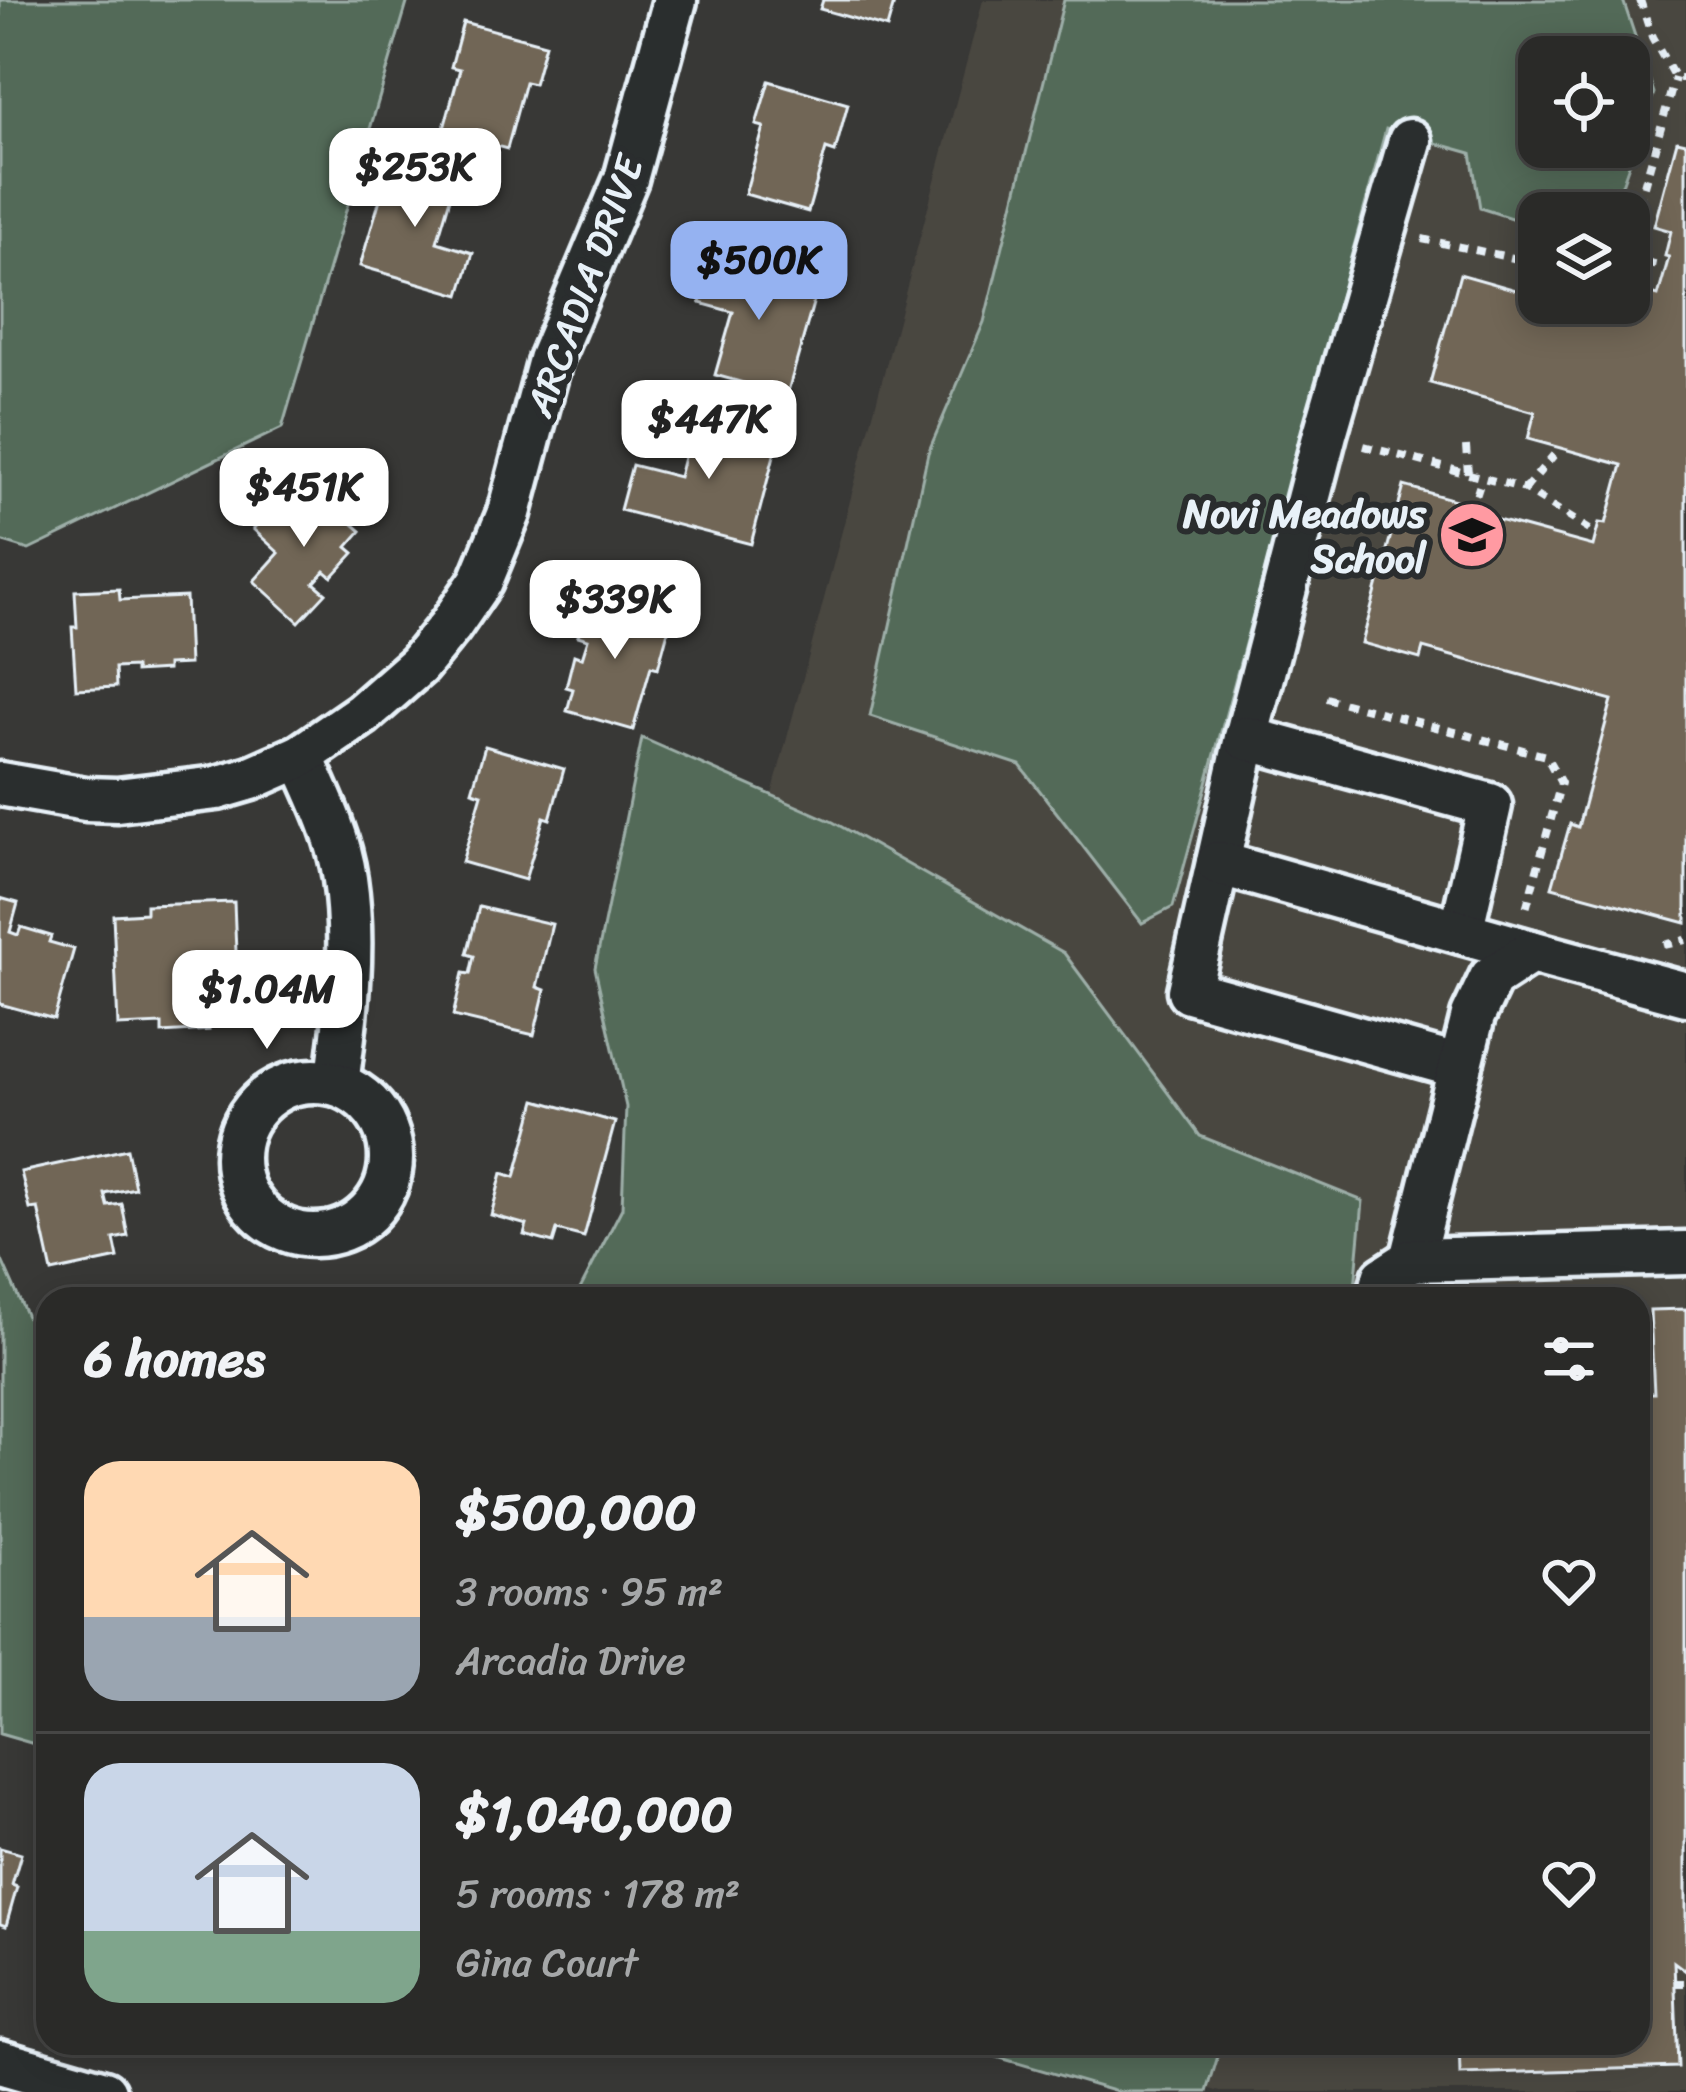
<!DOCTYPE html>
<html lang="en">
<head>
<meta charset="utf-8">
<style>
	:root { --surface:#2a2a28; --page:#363634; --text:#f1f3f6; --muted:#a5a7a8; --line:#464645; --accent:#95b2f1 }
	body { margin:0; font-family:Sriracha,sans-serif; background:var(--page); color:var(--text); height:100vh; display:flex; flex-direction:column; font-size:45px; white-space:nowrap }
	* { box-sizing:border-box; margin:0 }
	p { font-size:39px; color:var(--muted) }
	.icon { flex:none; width:66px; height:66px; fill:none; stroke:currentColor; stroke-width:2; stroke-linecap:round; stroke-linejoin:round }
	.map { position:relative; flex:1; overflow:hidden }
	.details { position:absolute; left:36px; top:1287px; width:1614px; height:768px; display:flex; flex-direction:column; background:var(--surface); border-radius:36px; box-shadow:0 6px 30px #0003,0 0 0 3px var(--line) }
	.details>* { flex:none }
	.buttons { position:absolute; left:1518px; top:36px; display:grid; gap:24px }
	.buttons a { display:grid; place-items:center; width:132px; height:132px; border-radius:24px; background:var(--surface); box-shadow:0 6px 30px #0003,0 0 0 3px var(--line); font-size:60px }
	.price { position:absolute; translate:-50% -102px; padding:0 27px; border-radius:24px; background:#fff; color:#222; font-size:39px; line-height:78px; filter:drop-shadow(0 3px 6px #0008) }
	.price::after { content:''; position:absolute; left:50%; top:72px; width:36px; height:27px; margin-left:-18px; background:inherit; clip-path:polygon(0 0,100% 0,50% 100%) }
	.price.current { background:var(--accent); color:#111 }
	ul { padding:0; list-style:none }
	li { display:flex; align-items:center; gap:36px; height:300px; padding:0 48px }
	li+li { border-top:3px solid var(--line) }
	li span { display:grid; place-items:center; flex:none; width:336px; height:240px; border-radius:36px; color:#555 }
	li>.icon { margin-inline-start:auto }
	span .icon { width:144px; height:144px; fill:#fffc; stroke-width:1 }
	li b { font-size:51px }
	h2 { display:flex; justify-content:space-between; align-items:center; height:144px; padding:0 48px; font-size:51px }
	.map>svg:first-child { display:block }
</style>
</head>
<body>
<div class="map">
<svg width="1686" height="2092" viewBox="0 0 1686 2092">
	<rect width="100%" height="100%" fill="#383836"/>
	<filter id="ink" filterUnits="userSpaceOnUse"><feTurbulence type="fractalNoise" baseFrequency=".00833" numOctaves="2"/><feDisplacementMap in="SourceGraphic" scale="24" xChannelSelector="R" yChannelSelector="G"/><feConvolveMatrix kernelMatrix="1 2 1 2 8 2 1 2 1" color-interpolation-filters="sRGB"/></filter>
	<g filter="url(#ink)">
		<path fill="#494640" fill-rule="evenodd" d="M983,0H1686V2092H1220L1049,2043H1638V1299H638ZM1539,57H1629V147H1539ZM1539,213H1629V303H1539Z"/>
		<g fill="#526b58" stroke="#9daea8" stroke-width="3" fill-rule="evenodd">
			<path d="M0,0H408L282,428L29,550L0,541Z"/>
			<path d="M1064,0H1623L1654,93L1612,213H1539V227L1480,208L1471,153L1386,129L1173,907L1142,923L1020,765L870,716L928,453L984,322ZM1539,57H1629V147H1539Z"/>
			<path d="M642,738L833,822L1064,953L1200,1136L1363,1201L1354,1299H575L622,1208L626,1107L595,968Z"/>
			<path d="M0,1256L48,1364V1748L0,1734Z"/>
			<path d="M949,2043H1222L1207,2092H1117Z"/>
		</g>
		<g fill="#716657" stroke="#e8f1f8" stroke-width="3">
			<path d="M823,0H895L887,28L820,9Z"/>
			<path d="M463,22L545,44L534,84L525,82L507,149L443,132L460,69L451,67Z"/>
			<path d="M769,81L848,104L835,152L826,149L808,212L745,194L764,127L756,125Z"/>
			<path d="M1677,141L1686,143V923L1552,887L1570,824L1578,827L1612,700L1423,648L1420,659L1362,643L1404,486L1463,502L1461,510L1593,546L1599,523L1606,524L1622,465L1528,439L1535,412L1430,383L1460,274L1523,292L1531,265L1539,267V303H1629V288L1658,296L1669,257L1665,256L1671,231L1654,226Z"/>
			<path d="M392,159L456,178L437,242L473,253L460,295L360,266Z"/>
			<path d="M713,257L818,286L787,395L715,375L733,312L700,303Z"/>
			<path d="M695,414L779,436L751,544L620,510L632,465L679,477Z"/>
			<path d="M306,483L361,531L347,547L354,553L332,577L325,571L314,583L326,593L299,622L254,581L279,553L253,529L276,504L282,510Z"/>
			<path d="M119,589L120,600L186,597L189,664L167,665V670L135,672V667L115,668L116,687L76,689L72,627H77L75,591Z"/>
			<path d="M589,598L671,620L658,668L651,666L633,730L567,711L573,689L566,687L574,655L582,658L588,639L578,636Z"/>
			<path d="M485,746L564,769L550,819L544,817L525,880L462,862L482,794L472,791Z"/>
			<path d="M0,898L18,903L10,932L18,935L21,927L51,936L49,942L74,949L54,1019L0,1004Z"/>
			<path d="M234,902L238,1003L208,1004L209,1030L162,1033V1024L118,1026L113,915L146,913V905Z"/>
			<path d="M479,907L552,924L537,987L545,990L534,1035L453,1016L463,973L470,974L474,956L467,954Z"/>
			<path d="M536,1100L615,1122L584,1237L557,1230L553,1243L524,1235L527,1225L491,1215L502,1173L515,1177Z"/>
			<path d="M127,1149L135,1188L105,1194L108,1206L122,1204L128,1236L114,1239L118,1258L52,1272L38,1208L30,1209L21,1172Z"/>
			<path d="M1686,1309V1971L1674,1962L1678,2067L1460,2074L1459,2043H1638V1393H1654L1650,1310Z"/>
			<path d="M0,1848L21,1854L12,1885L17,1887L6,1926L0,1924Z"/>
		</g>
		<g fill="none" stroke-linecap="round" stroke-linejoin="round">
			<g stroke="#e8f1f8" stroke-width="51">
				<g id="minor">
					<path d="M1410,141L1325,434L1246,738L1189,991L1460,1067"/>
					<path d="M1246,738L1490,805L1461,932"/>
					<path d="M301,756C319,796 339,836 345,879C355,947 346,1016 337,1084"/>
					<path d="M0,784L86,799L117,800L217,788L251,778L301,756L362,714L418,665L450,626L481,581L509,513L550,360L626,179L675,0"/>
					<path d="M1218,863L1531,952"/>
					<circle cx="314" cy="1158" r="77"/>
					<path d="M1412,1260L1473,1016L1491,978L1531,952L1686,994"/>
					<path d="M1379,1299L1384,1278L1412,1260L1686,1253"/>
					<path d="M0,2062L104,2092"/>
				</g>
			</g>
			<g stroke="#e8f1f8" stroke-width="8" stroke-dasharray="9 9" stroke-linecap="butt">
				<path d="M1640,0L1652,37L1675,78H1686"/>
				<path d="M1629,238L1675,78"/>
				<path d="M1422,239L1518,259L1526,235L1539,238"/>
				<path d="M1629,260L1664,267"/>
				<path d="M1364,446L1525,489L1596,534"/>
				<path d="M1466,446L1468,474"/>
				<path d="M1525,489L1559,449"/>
				<path d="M1471,512L1482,478"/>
				<path d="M1326,698L1546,756L1561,783L1526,909"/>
				<path d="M1664,945L1686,940"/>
				<path d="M1675,1983H1686"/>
			</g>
			<use href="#minor" stroke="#2a2d2e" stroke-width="42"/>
		</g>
	</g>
	<defs>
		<g id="school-disc" transform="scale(3.45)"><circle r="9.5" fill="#ff9aa2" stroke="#2a2d2e"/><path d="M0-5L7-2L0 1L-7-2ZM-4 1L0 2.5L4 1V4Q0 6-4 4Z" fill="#111"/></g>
	</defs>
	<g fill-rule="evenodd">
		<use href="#school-disc" x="1472" y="535"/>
	</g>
	<g text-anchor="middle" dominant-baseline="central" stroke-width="12" stroke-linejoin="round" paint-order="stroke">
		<g font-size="39" fill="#e8f1f8" stroke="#2a2d2e">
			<text transform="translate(584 286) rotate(-70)">ARCADIA DRIVE</text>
		</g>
		<g font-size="39" font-weight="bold" fill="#e8f1f8" stroke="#2a2d2e" text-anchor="end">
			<text x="1426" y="513">Novi Meadows<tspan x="1426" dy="45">School</tspan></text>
		</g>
	</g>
</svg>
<div class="buttons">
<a><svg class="icon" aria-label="locate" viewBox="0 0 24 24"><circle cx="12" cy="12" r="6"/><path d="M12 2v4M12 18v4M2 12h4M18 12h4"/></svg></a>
<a><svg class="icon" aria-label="layers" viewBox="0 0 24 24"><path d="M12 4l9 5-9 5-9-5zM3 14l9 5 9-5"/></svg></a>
</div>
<b class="price" style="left:415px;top:230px">$253K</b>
<b class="price current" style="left:759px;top:323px">$500K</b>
<b class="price" style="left:709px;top:482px">$447K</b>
<b class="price" style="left:304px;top:550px">$451K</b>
<b class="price" style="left:615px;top:662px">$339K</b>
<b class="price" style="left:267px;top:1052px">$1.04M</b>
<section class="details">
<h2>6 homes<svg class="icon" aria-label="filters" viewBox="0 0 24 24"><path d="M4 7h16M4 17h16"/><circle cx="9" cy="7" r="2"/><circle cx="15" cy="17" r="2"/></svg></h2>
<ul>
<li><span style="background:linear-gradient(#ffd9b3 65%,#9aa5b1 0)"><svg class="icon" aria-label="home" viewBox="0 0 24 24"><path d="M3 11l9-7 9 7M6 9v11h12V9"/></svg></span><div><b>$500,000</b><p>3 rooms · 95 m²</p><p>Arcadia Drive</p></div><svg class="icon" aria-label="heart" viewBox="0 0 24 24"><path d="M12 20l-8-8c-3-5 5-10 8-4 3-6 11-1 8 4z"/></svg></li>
<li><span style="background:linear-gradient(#c9d6e8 70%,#7fa58c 0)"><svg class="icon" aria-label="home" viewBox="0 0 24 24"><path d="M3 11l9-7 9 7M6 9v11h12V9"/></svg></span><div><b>$1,040,000</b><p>5 rooms · 178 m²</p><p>Gina Court</p></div><svg class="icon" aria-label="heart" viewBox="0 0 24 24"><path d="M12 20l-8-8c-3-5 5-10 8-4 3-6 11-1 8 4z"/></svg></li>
</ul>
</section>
</div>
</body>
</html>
